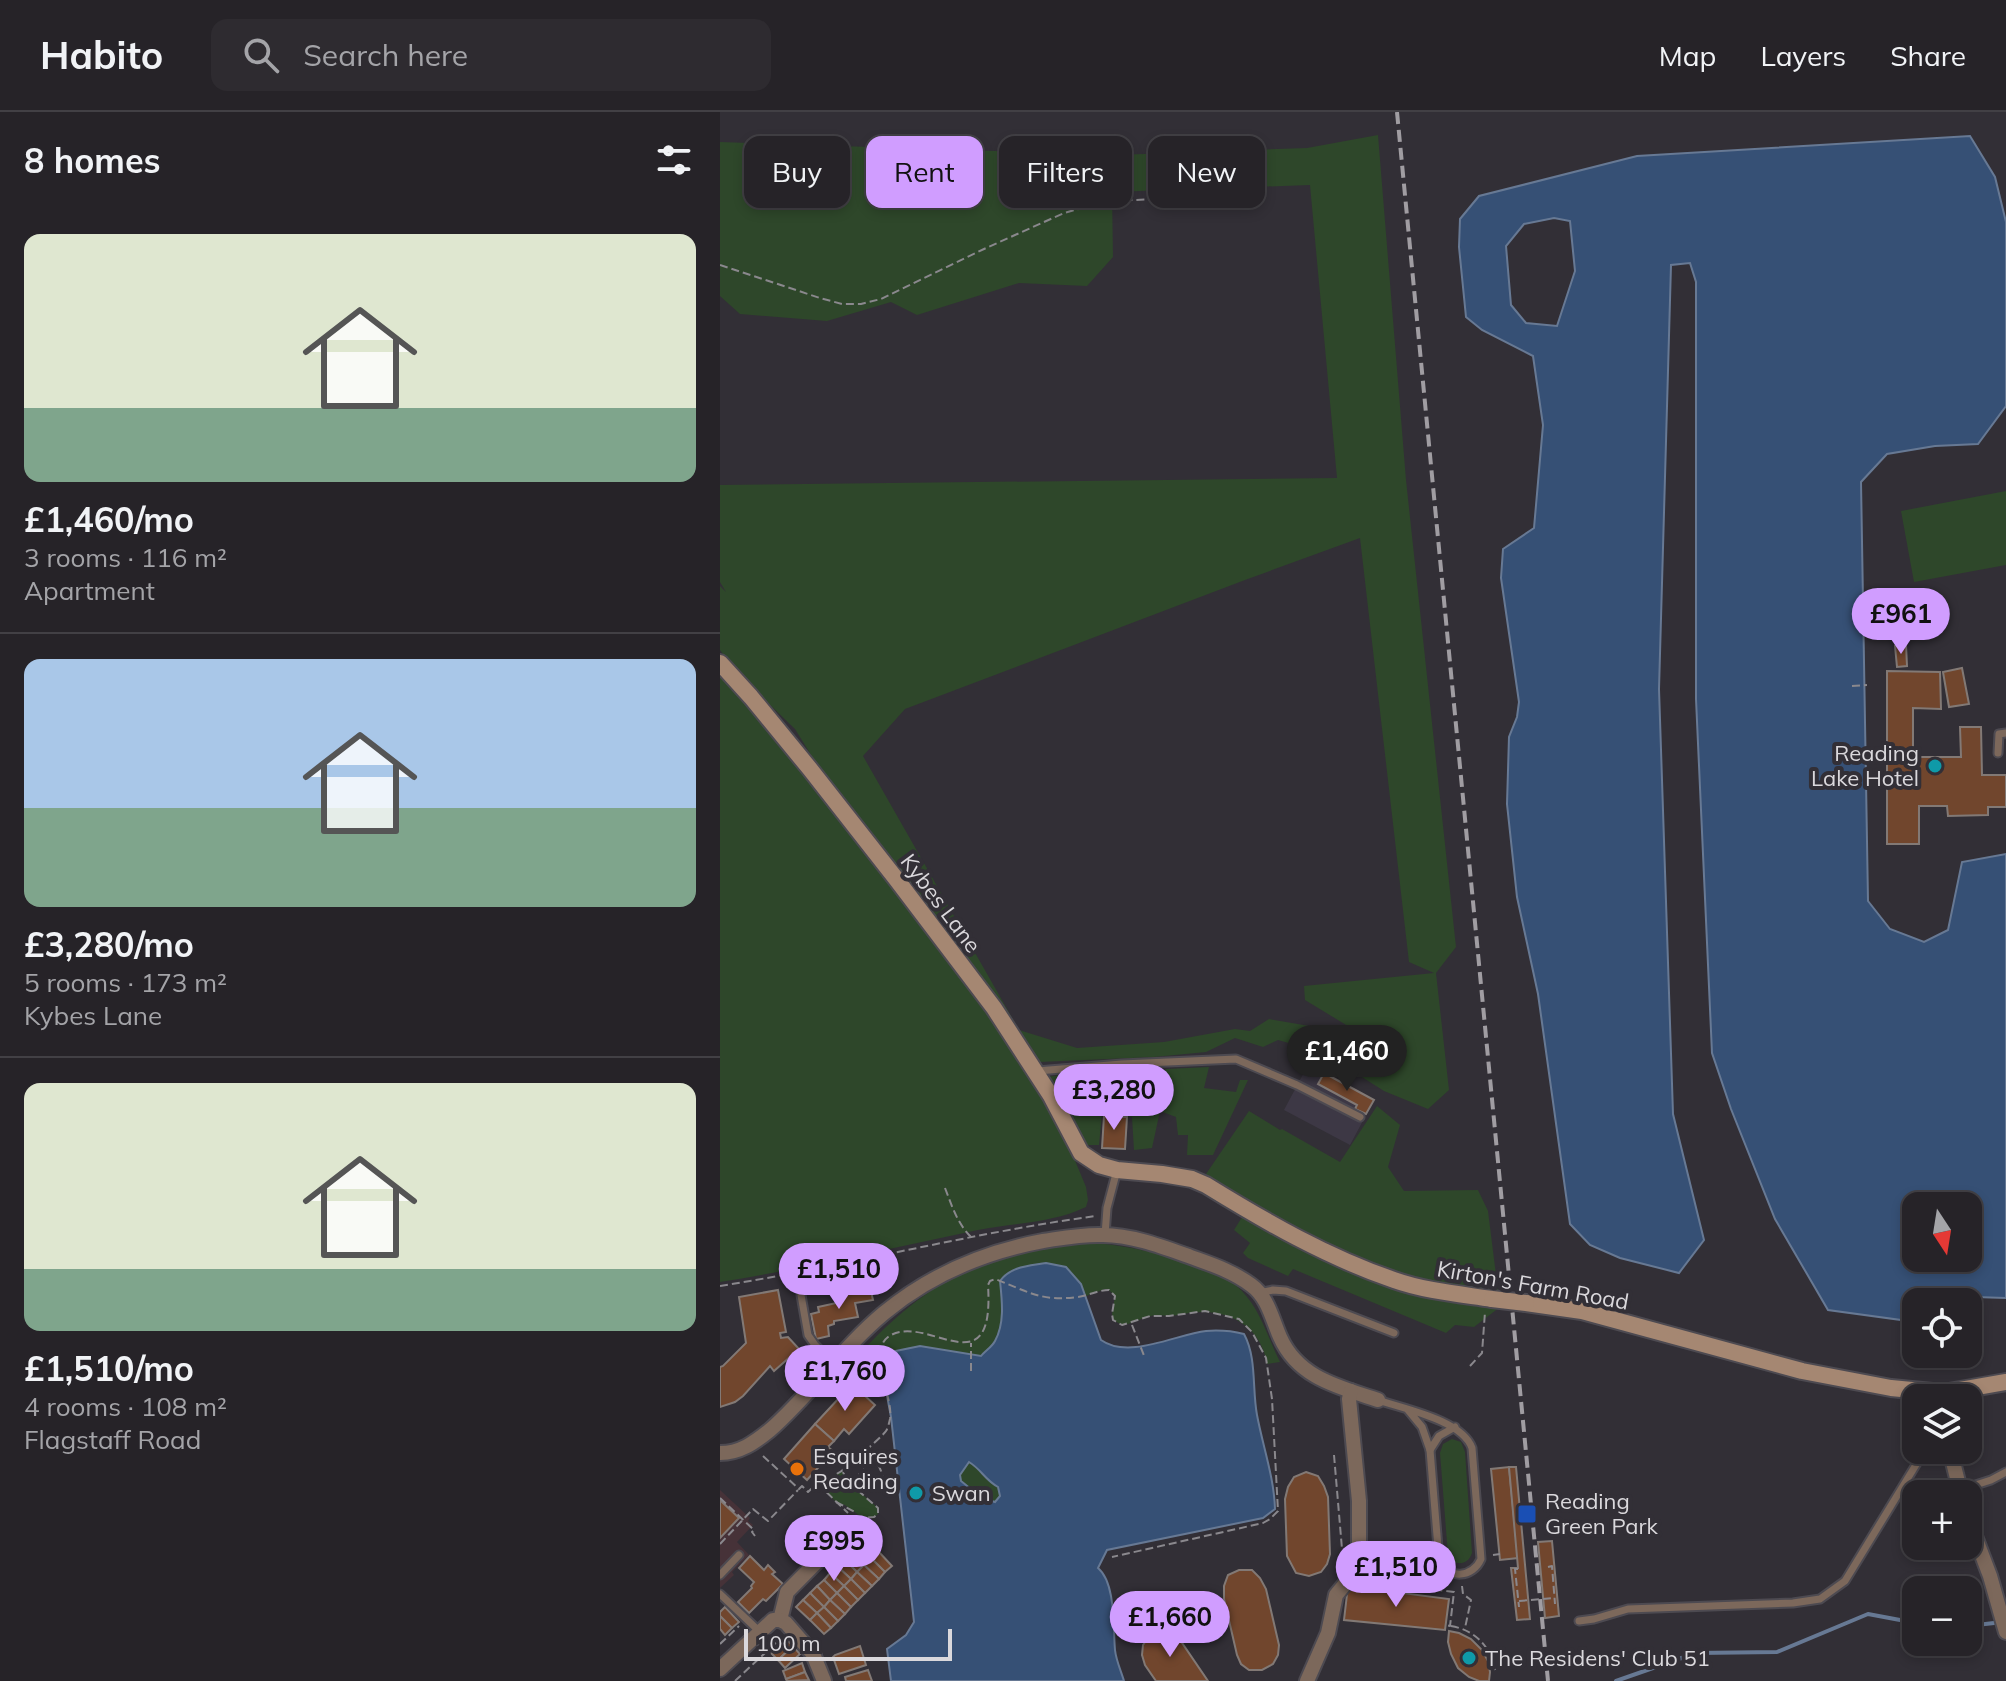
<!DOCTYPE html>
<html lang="en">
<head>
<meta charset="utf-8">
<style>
	:root { --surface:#262328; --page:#2e2b30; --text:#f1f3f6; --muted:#a4a4a8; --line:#424045; --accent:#d09dff }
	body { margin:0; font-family:Mulish,sans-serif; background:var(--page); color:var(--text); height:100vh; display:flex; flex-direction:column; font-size:30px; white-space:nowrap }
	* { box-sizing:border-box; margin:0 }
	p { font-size:26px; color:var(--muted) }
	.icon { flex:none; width:44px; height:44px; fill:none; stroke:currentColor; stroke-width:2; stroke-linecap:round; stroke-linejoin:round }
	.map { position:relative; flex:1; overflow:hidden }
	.panel { display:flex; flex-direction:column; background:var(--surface); width:720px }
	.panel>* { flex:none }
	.guide { position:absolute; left:24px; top:24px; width:760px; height:72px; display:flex; gap:16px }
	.needle { width:52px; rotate:168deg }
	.fabs { position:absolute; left:1182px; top:1080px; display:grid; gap:16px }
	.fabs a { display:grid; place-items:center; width:80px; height:80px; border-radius:16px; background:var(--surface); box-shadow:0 4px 12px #0003,0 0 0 2px var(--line); font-size:40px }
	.scale { position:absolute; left:24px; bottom:20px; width:208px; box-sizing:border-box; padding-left:8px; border:4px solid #dad8dc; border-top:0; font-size:22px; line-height:28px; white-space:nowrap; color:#dad8dc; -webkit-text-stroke:6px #322f36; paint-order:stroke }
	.price { position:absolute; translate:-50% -68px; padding:0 18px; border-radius:28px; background:var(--accent); color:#111; font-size:26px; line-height:52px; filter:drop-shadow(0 2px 4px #0008) }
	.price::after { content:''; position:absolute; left:50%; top:48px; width:24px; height:18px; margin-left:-12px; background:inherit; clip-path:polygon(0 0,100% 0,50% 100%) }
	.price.current { background:#222; color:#fff }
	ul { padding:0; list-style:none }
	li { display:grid; align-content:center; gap:16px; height:424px; padding:0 24px }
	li+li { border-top:2px solid var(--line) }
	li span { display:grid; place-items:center; height:248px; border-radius:16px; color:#555 }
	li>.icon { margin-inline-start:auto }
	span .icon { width:144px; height:144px; fill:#fffc; stroke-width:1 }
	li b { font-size:34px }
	h2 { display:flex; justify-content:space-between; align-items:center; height:96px; padding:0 24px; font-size:34px }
	.chip { padding:0 28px; border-radius:16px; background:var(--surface); box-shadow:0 4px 12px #0003,0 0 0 2px var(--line); font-size:28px; line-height:72px }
	.chip.current { background:var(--accent); color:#111 }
	header { display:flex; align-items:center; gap:48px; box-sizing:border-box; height:112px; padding:0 40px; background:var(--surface); border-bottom:2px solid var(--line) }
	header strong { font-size:38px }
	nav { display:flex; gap:44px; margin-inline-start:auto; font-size:28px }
	.search { width:560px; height:72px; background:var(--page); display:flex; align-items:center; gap:20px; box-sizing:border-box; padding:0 28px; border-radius:16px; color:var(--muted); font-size:30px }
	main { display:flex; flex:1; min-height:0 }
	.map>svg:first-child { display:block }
</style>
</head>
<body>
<header>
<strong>Habito</strong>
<div class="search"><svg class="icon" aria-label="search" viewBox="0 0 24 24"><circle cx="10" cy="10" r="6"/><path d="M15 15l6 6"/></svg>Search here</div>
<nav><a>Map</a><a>Layers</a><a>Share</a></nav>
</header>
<main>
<section class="panel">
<h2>8 homes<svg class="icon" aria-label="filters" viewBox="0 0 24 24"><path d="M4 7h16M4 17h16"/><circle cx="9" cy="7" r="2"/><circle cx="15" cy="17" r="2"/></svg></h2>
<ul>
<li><span style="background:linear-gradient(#dfe7d0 70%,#7fa58c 0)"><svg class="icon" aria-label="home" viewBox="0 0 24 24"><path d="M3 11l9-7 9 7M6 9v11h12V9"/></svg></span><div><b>£1,460/mo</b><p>3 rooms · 116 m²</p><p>Apartment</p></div></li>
<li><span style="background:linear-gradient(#a9c7e8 60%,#7fa58c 0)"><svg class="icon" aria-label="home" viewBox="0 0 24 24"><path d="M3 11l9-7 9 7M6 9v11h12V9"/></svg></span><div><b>£3,280/mo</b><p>5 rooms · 173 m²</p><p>Kybes Lane</p></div></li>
<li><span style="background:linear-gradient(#dfe7d0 75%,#7fa58c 0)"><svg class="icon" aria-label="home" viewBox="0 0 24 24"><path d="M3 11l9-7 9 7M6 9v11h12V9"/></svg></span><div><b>£1,510/mo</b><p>4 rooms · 108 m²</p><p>Flagstaff Road</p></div></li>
</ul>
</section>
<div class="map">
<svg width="1286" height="1569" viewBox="0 0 1286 1569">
	<rect width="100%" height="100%" fill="#322f36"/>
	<path fill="#3d3845" d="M588,953L654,988L630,1033L564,998Z"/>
	<path fill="#463238" d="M0,1378L30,1406L28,1409L33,1413L17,1430L29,1443L12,1460L14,1463L0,1476Z"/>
	<g fill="#2e472a">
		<path d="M658,23L686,368L736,835L716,861L729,978L708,997L664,979L623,953L635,944L658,957L675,961L674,942L585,888L584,874L714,861L689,850L640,426L525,468L185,597L143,644L299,918L357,936L444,930L515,917L530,919L549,907L595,915L628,935V943L619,950L597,939L558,928L543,935L515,926L486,940L434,945L319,950L327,965L374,958L382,967L417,965L430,976L446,957L489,955L484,976L516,980L520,968H528L493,1043H467L468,1023H458L456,1005L440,999L432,1036L414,1038L412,1005L382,1002L379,1033H361L330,988L366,1075L368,1088L366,1095C333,1111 294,1111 258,1118C172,1136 87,1156 0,1170V565L14,573L104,664L75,617L17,561L0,538V474L6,480L0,470V373L617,366L590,73L392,80L393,145L367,174L299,171L197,203L171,190L107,209L20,202L0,184V30L397,43L587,36Z"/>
		<path d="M1286,379V453L1194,470L1181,399Z"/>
		<path d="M657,994L680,1013L668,1055L684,1079L758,1078L768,1099L780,1195L754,1215L735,1213L726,1221L573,1157L568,1164L528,1146L523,1141L530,1131L514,1118L529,1094L486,1062L529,999L560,1018L562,1017L620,1050Z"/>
		<path d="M371,1131C408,1132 497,1152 522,1179C541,1199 548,1226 560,1250L547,1252C542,1218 514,1199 481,1200C470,1200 460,1203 450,1204C444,1204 437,1202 431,1204C421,1206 412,1212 402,1213L393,1208L392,1202L395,1184L389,1178L385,1177L366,1184L361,1172L280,1169C282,1188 285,1211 275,1229C272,1235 265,1240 261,1244L171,1240L161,1251L147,1234C194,1185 236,1156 304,1141C326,1136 349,1134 371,1131Z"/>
		<path d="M732,1327L741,1330L745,1340L752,1441C749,1450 742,1453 733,1450L728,1443L720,1341L723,1332Z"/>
		<path d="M249,1350C261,1358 264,1367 278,1375L280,1384L275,1390L262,1386L241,1369L240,1363Z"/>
		<path d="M122,1359L127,1369L158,1396V1402L154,1405L145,1407L140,1404L125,1393L116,1390L97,1371Z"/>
	</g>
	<g fill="#365075" stroke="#677994" stroke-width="2" fill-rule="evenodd">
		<path d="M1250,24L1275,65L1286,110V294L1258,332L1215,334L1167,342L1141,370L1148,789L1170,817L1204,830L1228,818L1242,750L1286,742V1186L1255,1185L1245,1190H1196V1210L1108,1198L1055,1107L1011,997L992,941L976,587V170L970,151L951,153L939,577L953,1002L984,1128L959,1161L900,1146L870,1133L850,1112L818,882L797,785L787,692L789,625L797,605L799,590L781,466L783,437L814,416L823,313L813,244L762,218L746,205L739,135L740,107L759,84L917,44ZM834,106L850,109L855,159L837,214L806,211L791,193L786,134L804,112ZM1196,1094H1248V1146H1196Z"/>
		<path d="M326,1151L346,1155L361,1172L381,1228C409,1248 457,1222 486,1219C499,1218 512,1219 524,1222C537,1246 532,1277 537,1303C543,1335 554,1365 555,1397L543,1406L387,1438L378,1456C396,1471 393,1516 395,1538C396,1548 401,1559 404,1569H171L167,1537L186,1523L194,1510L171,1305L161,1251L171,1240L200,1234L261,1244C265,1239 272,1235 275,1229C285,1211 282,1188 280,1169C291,1154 309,1154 326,1151ZM249,1350C262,1358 264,1367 278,1375L280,1384L275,1390L262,1386L241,1369L240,1363Z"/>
	</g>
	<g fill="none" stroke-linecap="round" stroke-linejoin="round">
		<g stroke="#677994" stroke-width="4">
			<path d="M1248,1514L1274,1511"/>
			<path d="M896,1569L976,1541L1057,1540L1148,1502L1196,1511"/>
		</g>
	</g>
	<g fill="#71462d" stroke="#827975" stroke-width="2">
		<path d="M1186,533L1187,554L1177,555L1175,534Z"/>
		<path d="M1242,556L1249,592L1229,595L1223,560Z"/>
		<path d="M1167,559L1220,560L1221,597L1193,596V645H1241L1240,615H1261L1262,663H1286V695H1268V703L1228,704L1227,694H1199V732H1167Z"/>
		<path d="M604,961L654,988L646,1002L635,997L637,993L598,972Z"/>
		<path d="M384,1004L407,1005L405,1037L382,1036Z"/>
		<path d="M150,1175L153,1188L135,1191L138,1205L114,1209V1212L108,1214L109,1224L96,1227L91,1202L99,1200L98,1195L121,1190L119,1181Z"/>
		<path d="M58,1178L66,1220L60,1221L61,1226L68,1225L79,1237L54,1259L50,1254L23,1284L15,1290L0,1295V1255L3,1254L26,1231L19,1185Z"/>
		<path d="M132,1272L155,1293L129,1322L124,1317L114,1329L95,1312Z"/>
		<path d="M95,1312L114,1329L108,1335L113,1339L87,1368L64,1347Z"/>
		<path d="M789,1355L798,1446L780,1448L771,1357Z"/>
		<path d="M789,1355H796L810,1507L797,1508L791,1456H798Z"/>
		<path d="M586,1360L598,1364L604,1374L608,1385L610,1442L607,1452L601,1460L589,1464L576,1461L567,1444L565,1387L568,1375L574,1365Z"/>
		<path d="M0,1388L19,1406L0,1426Z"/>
		<path d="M144,1426L158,1439L151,1446L137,1433Z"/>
		<path d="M832,1429L839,1504L825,1506L818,1430Z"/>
		<path d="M137,1433L151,1446L144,1453L131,1440Z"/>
		<path d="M158,1439L172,1454L165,1460L151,1446Z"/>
		<path d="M131,1440L144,1453L137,1460L124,1447Z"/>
		<path d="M30,1444L44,1458L48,1453L55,1460L52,1462L63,1472L46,1489L43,1487L29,1501L18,1490L32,1476L31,1474L34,1470L19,1456Z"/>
		<path d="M151,1446L165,1460L159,1467L144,1453Z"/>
		<path d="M124,1447L137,1460L131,1467L117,1454Z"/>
		<path d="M144,1453L159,1467L152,1474L137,1460Z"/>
		<path d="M117,1454L131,1467L124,1474L110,1461Z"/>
		<path d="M519,1458H532L540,1466L546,1477L559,1533L558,1543L553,1552L542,1558H529L521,1552L517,1543L504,1487V1474L508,1463Z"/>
		<path d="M137,1460L152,1474L145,1481L131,1467Z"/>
		<path d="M110,1461L124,1474L117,1481L104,1468Z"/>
		<path d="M131,1467L145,1481L138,1488L124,1474Z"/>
		<path d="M104,1468L117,1481L110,1488L97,1474Z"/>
		<path d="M97,1474L110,1488L104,1495L90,1481Z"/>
		<path d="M124,1474L138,1488L131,1495L117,1481Z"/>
		<path d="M628,1474L729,1487L725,1518L624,1508Z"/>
		<path d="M90,1481L104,1495L97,1501L83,1488Z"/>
		<path d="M117,1481L131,1495L125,1502L110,1488Z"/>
		<path d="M83,1488L97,1501L90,1508L76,1495Z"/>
		<path d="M110,1488L125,1502L118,1509L104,1495Z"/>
		<path d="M5,1495L19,1510L12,1516L0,1504V1500Z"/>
		<path d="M104,1495L118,1509L111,1516L97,1501Z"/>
		<path d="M97,1501L111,1516L104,1522L90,1508Z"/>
		<path d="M0,1504L12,1516L5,1523L0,1517Z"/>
		<path d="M444,1519L453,1521L460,1528L488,1569H436L425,1553L422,1543L423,1533L430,1523Z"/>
		<path d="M729,1519L739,1521L751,1527L762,1538L768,1549L770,1560L769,1569H759L749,1565L738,1556L731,1542L728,1530Z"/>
		<path d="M66,1527L73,1534L58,1548L51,1541Z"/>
		<path d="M73,1534L80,1542L65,1556L58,1548Z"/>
		<path d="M140,1534L146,1553L119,1562L113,1545L115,1543Z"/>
		<path d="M82,1551L85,1560L66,1567L63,1559Z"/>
		<path d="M148,1558L152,1569H126L125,1565Z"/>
		<path d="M85,1560L89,1568L67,1569L66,1567Z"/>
	</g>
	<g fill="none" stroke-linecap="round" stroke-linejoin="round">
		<g stroke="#4d4a51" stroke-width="11">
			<g id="lane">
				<path d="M1278,641L1279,622L1286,621"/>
				<path d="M317,959L402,952L516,947L577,973L640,1005"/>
				<path d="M385,1123L387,1096L397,1058"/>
				<path d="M539,1181L553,1178L566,1179L674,1221"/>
				<path d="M81,1183L88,1223L95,1233L113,1251"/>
				<path d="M658,1288C684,1297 742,1308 752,1336L761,1447C753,1466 728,1468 719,1448L710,1338L702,1315L688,1298"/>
				<path d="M710,1338L719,1324L735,1315"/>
				<path d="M1240,1378L1271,1368L1286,1360"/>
				<path d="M637,1447L676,1451"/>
				<path d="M0,1463L19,1443"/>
				<path d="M0,1482L40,1520"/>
				<path d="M859,1509L874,1507L908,1497L1073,1491L1100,1487L1125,1469L1205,1338"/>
			</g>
		</g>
		<g stroke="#4d4a51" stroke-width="18">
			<g id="street">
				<path d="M1230,1338L1241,1382"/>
				<path d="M0,1341C20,1341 34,1331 50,1318C91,1282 122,1236 164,1201C210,1163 264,1140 323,1129C343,1126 363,1122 383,1123C412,1123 443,1135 471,1145C493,1153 512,1159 531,1173C548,1185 552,1207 560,1225C578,1266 619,1275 658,1288"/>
				<path d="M1248,1406L1270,1464L1286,1520"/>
				<path d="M60,1508L67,1480L131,1415"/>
				<path d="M0,1557L53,1508H60L66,1511L93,1542L104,1569"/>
				<path d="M587,1569L608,1521L616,1483L630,1466L639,1434V1389L629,1287L631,1279"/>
			</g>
		</g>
		<g stroke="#4d4a51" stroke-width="20">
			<g id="secondary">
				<path d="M0,551L31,585L90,657L177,768L274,896L331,984L361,1041L379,1053L397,1058L442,1062L472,1067L486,1073C546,1110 607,1145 674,1168C705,1179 739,1182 772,1187"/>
				<path d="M806,1191L862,1199L1082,1259L1171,1276L1223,1281L1286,1270"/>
			</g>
		</g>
		<g stroke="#8a888d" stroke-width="2" stroke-dasharray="8 4" stroke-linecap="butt">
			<path d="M0,153L100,186L122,192H141L161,187L264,137L344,101L387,89L548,83"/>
			<path d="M1132,574L1147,573"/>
			<path d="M225,1076C232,1094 237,1111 251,1125"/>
			<path d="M0,1174C126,1154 250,1121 376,1104"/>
			<path d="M412,1213L425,1246"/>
			<path d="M750,1254L762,1241L765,1200"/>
			<path d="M251,1259V1231"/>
			<path d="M614,1343L622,1437"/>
			<path d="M43,1344L79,1377L82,1374L88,1380C98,1370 108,1367 120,1360C125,1357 163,1324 166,1319C168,1316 169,1311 170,1307C174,1286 147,1241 168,1225C205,1198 275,1281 268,1173L270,1169L275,1167C307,1179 321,1190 357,1185C368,1184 378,1178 389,1178L395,1184L392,1202L393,1208L402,1213L430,1204H449L485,1199L519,1207L532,1220L546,1246L552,1287L558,1399L550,1407L543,1411L392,1445"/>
			<path d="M123,1360L127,1369L158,1396V1402L154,1405L143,1406"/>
			<path d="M128,1368L140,1362L150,1351L157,1352C166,1362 160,1375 168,1384"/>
			<path d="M98,1372L128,1401"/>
			<path d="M0,1386L34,1418L32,1420L35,1424"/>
			<path d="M116,1390L135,1400"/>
			<path d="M0,1432L33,1397L48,1409L78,1378"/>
			<path d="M773,1443L780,1442"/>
			<path d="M828,1455L832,1454L835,1492"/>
			<path d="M798,1457H795L799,1495"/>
			<path d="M643,1468L734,1480L730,1514L726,1513"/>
			<path d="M742,1474L743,1482L751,1488L745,1516"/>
			<path d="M731,1514C755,1518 771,1535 775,1558"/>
			<path d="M0,1532L19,1514"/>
			<path d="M15,1569L61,1526"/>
		</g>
		<use href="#lane" stroke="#7c685b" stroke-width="7"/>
		<use href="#street" stroke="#7c685b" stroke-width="14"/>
		<use href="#secondary" stroke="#a58772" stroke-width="16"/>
		<path stroke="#a09da2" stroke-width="4" stroke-dasharray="12 6" stroke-linecap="butt" d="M677,0L828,1569"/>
		<g stroke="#4d4a51" stroke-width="20" stroke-linecap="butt">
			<path id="secondary-bridge" d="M772,1187L806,1191"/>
		</g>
		<path stroke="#8a888d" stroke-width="2" stroke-dasharray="8 4" stroke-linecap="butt" d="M799,1489L834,1486"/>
		<use href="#secondary-bridge" stroke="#a58772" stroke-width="16"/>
	</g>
	<g fill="#0f9aa8" stroke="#322f36" stroke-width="3">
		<circle cx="1215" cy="654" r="8"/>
		<circle cx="196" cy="1381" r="8"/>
		<circle cx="749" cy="1546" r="8"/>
	</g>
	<circle fill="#e8710a" stroke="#322f36" stroke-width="3" cx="77" cy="1357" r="8"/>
	<rect fill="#1a4fb4" stroke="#322f36" stroke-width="3" x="797" y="1392" width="20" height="20" rx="4"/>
	<g text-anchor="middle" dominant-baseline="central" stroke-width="8" stroke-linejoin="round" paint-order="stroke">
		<g font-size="22" fill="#dad8dc" stroke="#322f36" text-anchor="start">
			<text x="1199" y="641" text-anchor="end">Reading<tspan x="1199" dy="25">Lake Hotel</tspan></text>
			<text x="93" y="1344">Esquires<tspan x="93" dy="25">Reading</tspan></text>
			<text x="212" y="1381">Swan</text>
			<text x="825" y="1389">Reading<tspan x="825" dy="25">Green Park</tspan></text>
			<text x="765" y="1546">The Residens' Club 51</text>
		</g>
		<g font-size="22" fill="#dad8dc" stroke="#322f36">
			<text transform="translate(221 791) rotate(53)">Kybes Lane</text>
			<text transform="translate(813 1173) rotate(10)">Kirton's Farm Road</text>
		</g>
	</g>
</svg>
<div class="fabs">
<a><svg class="needle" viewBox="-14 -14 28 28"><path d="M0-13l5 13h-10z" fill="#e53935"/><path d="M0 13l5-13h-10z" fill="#a4a4a8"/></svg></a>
<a><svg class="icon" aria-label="locate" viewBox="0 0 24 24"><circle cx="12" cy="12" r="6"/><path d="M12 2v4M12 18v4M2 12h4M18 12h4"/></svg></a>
<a><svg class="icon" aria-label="layers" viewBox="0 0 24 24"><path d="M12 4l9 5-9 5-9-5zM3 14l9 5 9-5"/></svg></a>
<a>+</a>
<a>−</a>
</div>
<div class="scale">100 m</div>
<b class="price" style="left:1181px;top:544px">£961</b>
<b class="price current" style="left:627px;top:981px">£1,460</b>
<b class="price" style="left:394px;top:1020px">£3,280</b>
<b class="price" style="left:119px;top:1199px">£1,510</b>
<b class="price" style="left:125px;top:1301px">£1,760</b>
<b class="price" style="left:114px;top:1471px">£995</b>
<b class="price" style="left:676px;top:1497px">£1,510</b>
<b class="price" style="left:450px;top:1547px">£1,660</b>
<div class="guide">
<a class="chip">Buy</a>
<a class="chip current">Rent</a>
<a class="chip">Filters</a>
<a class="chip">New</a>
</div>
</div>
</main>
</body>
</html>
